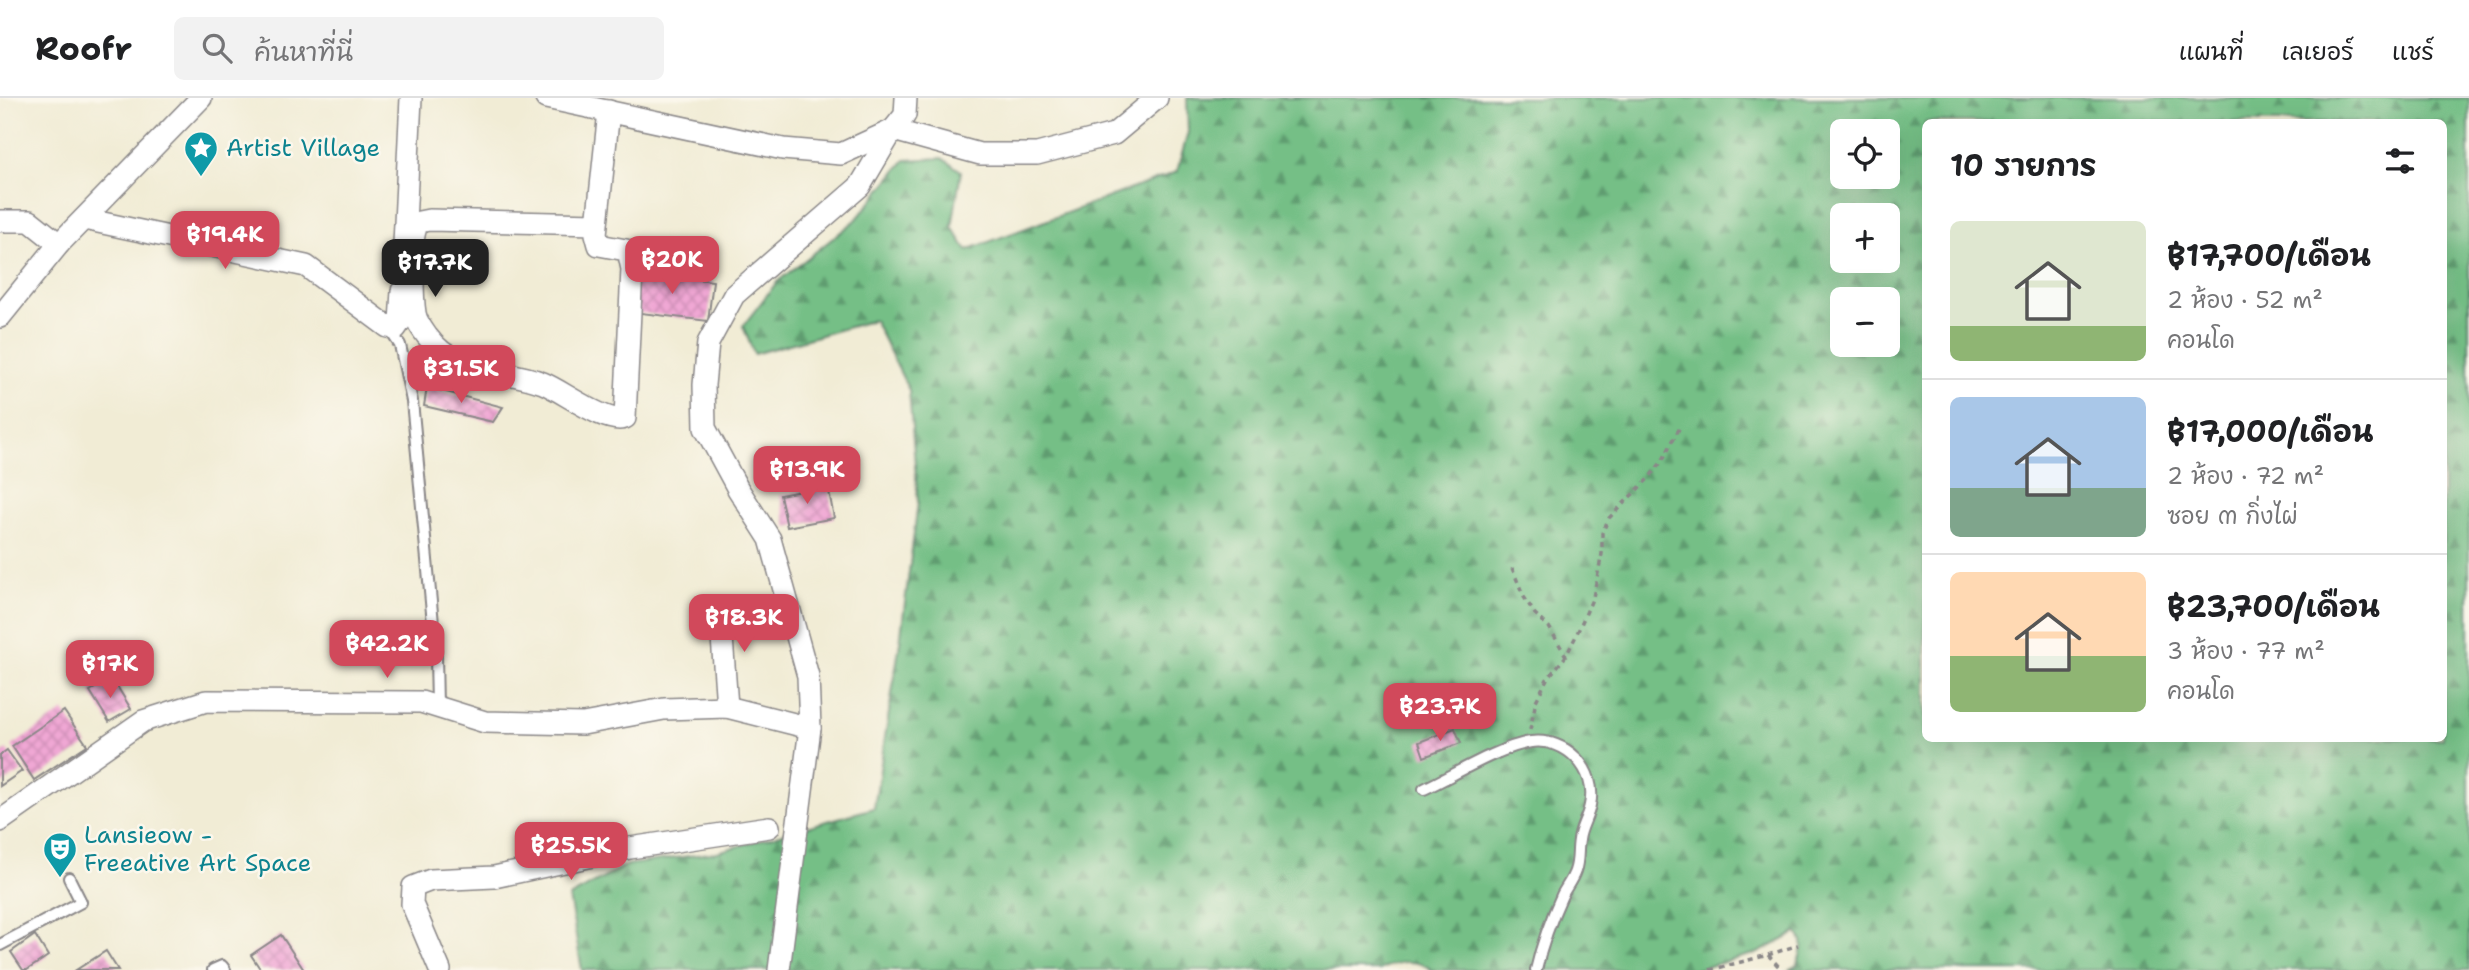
<!DOCTYPE html>
<html lang="th">
<head>
<meta charset="utf-8">
<style>
	:root { --surface:#fff; --page:#f2f2f2; --text:#202124; --muted:#757577; --line:#e0e0e0; --accent:#d1495b }
	body { margin:0; font-family:"Shantell Sans","Playpen Sans Thai",sans-serif; background:var(--page); color:var(--text); height:100vh; display:flex; flex-direction:column; font-size:26px; white-space:nowrap }
	* { box-sizing:border-box; margin:0 }
	p { font-size:23px; color:var(--muted) }
	.icon { flex:none; width:38px; height:38px; fill:none; stroke:currentColor; stroke-width:2; stroke-linecap:round; stroke-linejoin:round }
	.map { position:relative; flex:1; overflow:hidden }
	.sheet { position:absolute; left:1922px; top:21px; width:525px; height:623px; display:flex; flex-direction:column; background:var(--surface); border-radius:10px; box-shadow:0 7px 28px #0002 }
	.sheet>* { flex:none }
	.tools { position:absolute; left:1830px; top:21px; display:grid; gap:14px }
	.tools a { display:grid; place-items:center; width:70px; height:70px; border-radius:10px; background:var(--surface); box-shadow:0 7px 28px #0002; font-size:35px }
	.price { position:absolute; translate:-50% -60px; padding:0 16px; border-radius:14px; background:var(--accent); color:#fff; font-size:23px; line-height:46px; filter:drop-shadow(0 2px 4px #0008) }
	.price::after { content:''; position:absolute; left:50%; top:42px; width:21px; height:16px; margin-left:-10px; background:inherit; clip-path:polygon(0 0,100% 0,50% 100%) }
	.price.selected { background:#222; color:#fff }
	ul { padding:0; list-style:none }
	li { display:flex; align-items:center; gap:21px; height:175px; padding:0 28px }
	li+li { border-top:2px solid var(--line) }
	li span { display:grid; place-items:center; flex:none; width:196px; height:140px; border-radius:10px; color:#555 }
	li>.icon { margin-inline-start:auto }
	span .icon { width:84px; height:84px; fill:#fffc; stroke-width:1 }
	li b { font-size:30px }
	h2 { display:flex; justify-content:space-between; align-items:center; height:84px; padding:0 28px; font-size:30px }
	header { display:flex; align-items:center; gap:42px; box-sizing:border-box; height:98px; padding:0 35px; background:var(--surface); border-bottom:2px solid var(--line) }
	header strong { font-size:33px }
	nav { display:flex; gap:38px; margin-inline-start:auto; font-size:24px }
	.search { width:490px; height:63px; background:var(--page); display:flex; align-items:center; gap:18px; box-sizing:border-box; padding:0 24px; border-radius:10px; color:var(--muted); font-size:26px }
	.map>svg:first-child { display:block }
</style>
</head>
<body>
<header>
<strong>Roofr</strong>
<div class="search"><svg class="icon" aria-label="search" viewBox="0 0 24 24"><circle cx="10" cy="10" r="6"/><path d="M15 15l6 6"/></svg>ค้นหาที่นี่</div>
<nav><a>แผนที่</a><a>เลเยอร์</a><a>แชร์</a></nav>
</header>
<div class="map">
<svg width="2469" height="872" viewBox="0 0 2469 872">
	<defs>
		<pattern id="forest-firs" width="22" height="20" patternUnits="userSpaceOnUse" patternTransform="scale(1.75)"><rect width="22" height="20" fill="#74bf86"/><path d="M5 1l3.5 6h-7zM16 11l3.5 6h-7z" fill="#5f9b6f"/></pattern>
		<pattern id="building-cross-hatch" width="8" height="8" patternUnits="userSpaceOnUse" patternTransform="scale(1.75)"><rect width="8" height="8" fill="#f0a7d4"/><path d="M0 0l8 8M0 8l8-8" fill="none" stroke="#ce8fb7"/></pattern>
	</defs>
	<rect width="100%" height="100%" fill="#fbf7ec"/>
	<filter id="ink" filterUnits="userSpaceOnUse"><feTurbulence type="fractalNoise" baseFrequency=".0143" numOctaves="2"/><feDisplacementMap in="SourceGraphic" scale="14" xChannelSelector="R" yChannelSelector="G"/><feConvolveMatrix kernelMatrix="1 2 1 2 8 2 1 2 1" color-interpolation-filters="sRGB"/></filter>
	<filter id="wash" filterUnits="userSpaceOnUse"><feTurbulence type="fractalNoise" baseFrequency=".00686" numOctaves="4" result="noise"/><feDisplacementMap in="SourceGraphic" scale="28" xChannelSelector="R" yChannelSelector="G"/><feGaussianBlur stdDeviation="1.57" result="paint"/><feColorMatrix in="noise" values="0 0 0 0 0 0 0 0 0 0 0 0 0 0 0 0 0 1.4 0 .05"/><feComposite in="paint" operator="in"/></filter>
	<g filter="url(#wash)">
		<rect width="100%" height="100%" fill="#f1ecd5"/>
		<path fill="url(#forest-firs)" stroke="#4b7060" stroke-width="2" fill-rule="evenodd" d="M1187,0H2469V872H1789L1797,868C1800,856 1808,843 1796,835L1758,855L1695,872H1432C1415,859 1397,864 1379,872H582L569,799L627,767L717,754L874,710L900,544L918,404L909,292L874,222L754,256L743,228L777,184L856,122L905,62L942,60L961,73L952,129L967,152L1177,74L1188,34ZM1925,24H2443V640H1925ZM1843,33H1888V79H1843ZM1843,117H1888V163H1843ZM1843,201H1888V247H1843Z"/>
		<g id="blocks">
			<g fill="url(#building-cross-hatch)">
				<path d="M637,174L713,183L708,223L632,214Z"/>
				<path d="M427,289L503,309L493,324L424,308Z"/>
				<path d="M828,388L834,420L787,429L780,397Z"/>
				<path d="M112,580L131,611L109,624L90,593Z"/>
				<path d="M64,613L87,647L34,682L12,648Z"/>
				<path d="M1455,630L1461,645L1424,659L1419,644Z"/>
				<path d="M7,652L22,673L0,688V657Z"/>
				<path d="M35,837L48,858L27,872H23L11,854Z"/>
				<path d="M281,837L304,872H261L251,857Z"/>
				<path d="M106,853L118,872H76Z"/>
			</g>
		</g>
	</g>
	<g filter="url(#ink)">
		<use href="#blocks" fill-opacity="0" stroke="#8a8788" stroke-width="2"/>
		<g fill="none" stroke-linecap="round" stroke-linejoin="round">
			<g stroke="#8a8788" stroke-width="14">
				<g id="lane">
					<path d="M388,229L400,247L412,303L436,557L437,609"/>
					<path d="M1424,691C1454,677 1499,649 1531,644C1566,639 1598,672 1590,707C1588,719 1580,730 1579,742C1577,753 1579,762 1575,773C1572,782 1566,789 1562,797C1551,821 1542,846 1536,872"/>
					<path d="M0,847L81,804L69,780"/>
					<path d="M213,872L222,868L225,872"/>
				</g>
			</g>
			<g stroke="#8a8788" stroke-width="24">
				<g id="street">
					<path d="M546,0L783,51L841,56L893,32"/>
					<path d="M893,32L980,56H1037L1114,36L1157,0"/>
					<path d="M84,121L306,168L388,229L396,230L400,224L402,193"/>
					<path d="M0,123H30L59,146"/>
					<path d="M597,126L429,122L419,124C410,136 413,163 413,177C413,189 413,203 415,215C416,223 422,231 427,238C456,278 501,269 543,285C563,293 606,327 625,320L632,171L629,157L626,152L599,147L596,136L609,13"/>
					<path d="M404,146L411,0"/>
					<path d="M0,219L59,146L201,0"/>
					<path d="M712,513L722,539L727,609"/>
					<path d="M0,723L143,623L206,603L421,604L485,624L583,626L664,611L727,609L810,630"/>
					<path d="M440,872L412,806L413,789L431,782L494,779L630,750L769,729"/>
					<path d="M779,872L810,630L808,578L770,441L738,391L705,330L704,287L708,245L734,197L860,88L893,32L905,17L906,0"/>
				</g>
			</g>
			<g stroke="#8a8788" stroke-width="3.5" stroke-dasharray="5 5" stroke-linecap="butt">
				<path d="M1512,470L1524,499L1535,516L1549,529L1566,558"/>
				<path d="M1530,632L1536,603L1547,581L1566,558L1575,540L1593,499L1602,456V435L1609,420L1649,380L1663,362L1681,327"/>
				<path d="M1768,857L1782,872"/>
				<path d="M1710,872L1768,857L1798,847"/>
			</g>
			<use href="#lane" stroke="#fff" stroke-width="10"/>
			<use href="#street" stroke="#fff" stroke-width="21"/>
		</g>
	</g>
	<defs>
		<g id="sight-pin" transform="scale(1.75)"><path d="M0 17L-7.5 6A9.5 9.5 0 1 1 7.5 6Z" fill="#0f9aa8" stroke="#fbf7ec"/><path d="M0-6L1.8-2.2L6-1.7L2.9 1.2L3.7 5.4L0 3.3L-3.7 5.4L-2.9 1.2L-6-1.7L-1.8-2.2Z" fill="#fff"/></g>
		<g id="theatre-pin" transform="scale(1.75)"><path d="M0 17L-7.5 6A9.5 9.5 0 1 1 7.5 6Z" fill="#0f9aa8" stroke="#fbf7ec"/><path d="M-5-5.5Q0-4 5-5.5V0Q5 5 0 6Q-5 5-5 0ZM-3.3-2.5H-1v1.5H-3.3ZM1-2.5H3.3v1.5H1ZM-2.8 1Q0 5.5 2.8 1Z" fill="#fff"/></g>
	</defs>
	<g fill-rule="evenodd">
		<use href="#sight-pin" x="201" y="50"/>
		<use href="#theatre-pin" x="60" y="751"/>
	</g>
	<g text-anchor="middle" dominant-baseline="central" stroke-width="5" stroke-linejoin="round" paint-order="stroke">
		<g font-size="24" fill="#0d838f" stroke="#fbf7ec" text-anchor="start">
			<text x="226" y="50">Artist Village</text>
			<text x="84" y="737">Lansieow -<tspan x="84" dy="28">Freeative Art Space</tspan></text>
		</g>
	</g>
</svg>
<div class="tools">
<a><svg class="icon" aria-label="locate" viewBox="0 0 24 24"><circle cx="12" cy="12" r="6"/><path d="M12 2v4M12 18v4M2 12h4M18 12h4"/></svg></a>
<a>+</a>
<a>−</a>
</div>
<b class="price" style="left:225px;top:173px">฿19.4K</b>
<b class="price" style="left:672px;top:198px">฿20K</b>
<b class="price selected" style="left:435px;top:201px">฿17.7K</b>
<b class="price" style="left:461px;top:307px">฿31.5K</b>
<b class="price" style="left:807px;top:408px">฿13.9K</b>
<b class="price" style="left:744px;top:556px">฿18.3K</b>
<b class="price" style="left:387px;top:582px">฿42.2K</b>
<b class="price" style="left:110px;top:602px">฿17K</b>
<b class="price" style="left:1440px;top:645px">฿23.7K</b>
<b class="price" style="left:571px;top:784px">฿25.5K</b>
<section class="sheet">
<h2>10 รายการ<svg class="icon" aria-label="filters" viewBox="0 0 24 24"><path d="M4 7h16M4 17h16"/><circle cx="9" cy="7" r="2"/><circle cx="15" cy="17" r="2"/></svg></h2>
<ul>
<li><span style="background:linear-gradient(#dfe7d0 75%,#8fb573 0)"><svg class="icon" aria-label="home" viewBox="0 0 24 24"><path d="M3 11l9-7 9 7M6 9v11h12V9"/></svg></span><div><b>฿17,700/เดือน</b><p>2 ห้อง · 52 m²</p><p>คอนโด</p></div></li>
<li><span style="background:linear-gradient(#a9c7e8 65%,#7fa58c 0)"><svg class="icon" aria-label="home" viewBox="0 0 24 24"><path d="M3 11l9-7 9 7M6 9v11h12V9"/></svg></span><div><b>฿17,000/เดือน</b><p>2 ห้อง · 72 m²</p><p>ซอย ๓ กิ่งไผ่</p></div></li>
<li><span style="background:linear-gradient(#ffd9b3 60%,#8fb573 0)"><svg class="icon" aria-label="home" viewBox="0 0 24 24"><path d="M3 11l9-7 9 7M6 9v11h12V9"/></svg></span><div><b>฿23,700/เดือน</b><p>3 ห้อง · 77 m²</p><p>คอนโด</p></div></li>
</ul>
</section>
</div>
</body>
</html>
